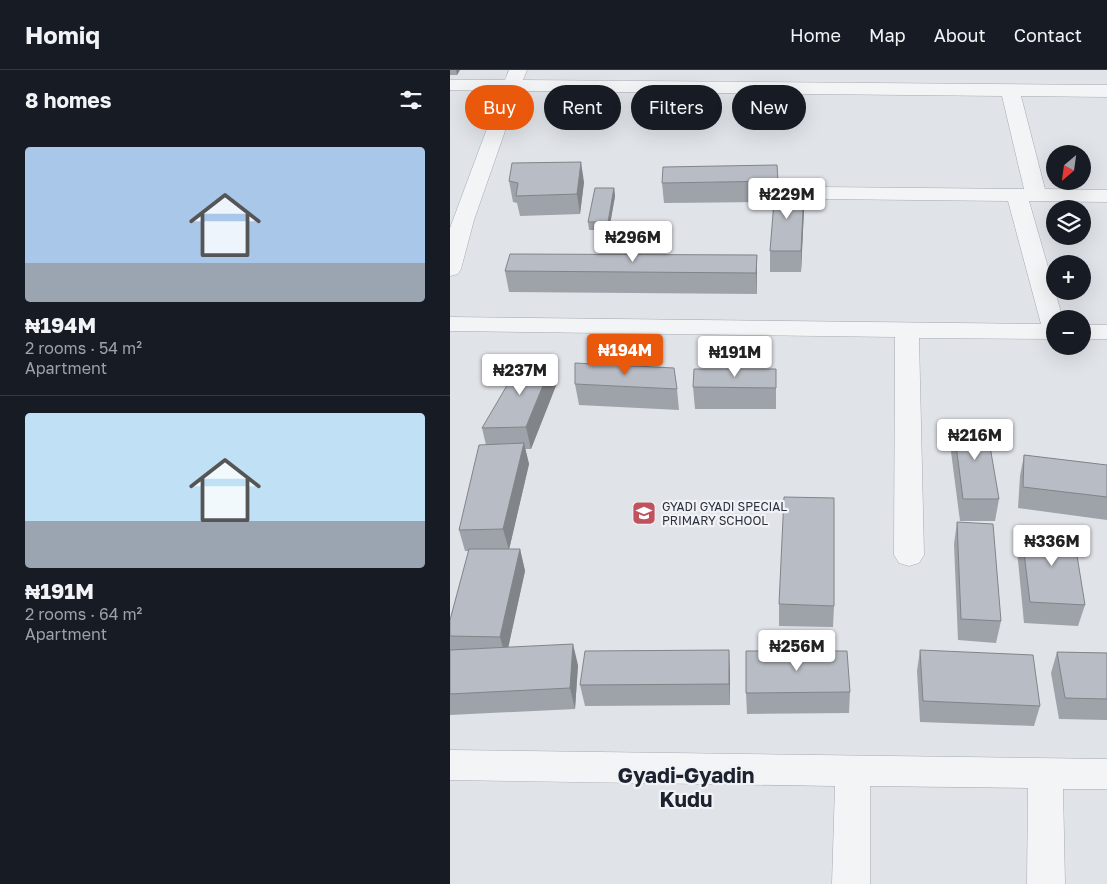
<!DOCTYPE html>
<html lang="en">
<head>
<meta charset="utf-8">
<style>
	:root { --surface:#171b24; --page:#20242c; --text:#f1f3f6; --muted:#9ea1a6; --line:#363941; --accent:#ea580c }
	body { margin:0; font-family:"Golos Text",sans-serif; background:var(--page); color:var(--text); height:100vh; display:flex; flex-direction:column; font-size:19px; white-space:nowrap }
	* { box-sizing:border-box; margin:0 }
	p { font-size:16px; color:var(--muted) }
	.icon { flex:none; width:28px; height:28px; fill:none; stroke:currentColor; stroke-width:2; stroke-linecap:round; stroke-linejoin:round }
	.map { position:relative; flex:1; overflow:hidden }
	.sheet { display:flex; flex-direction:column; background:var(--surface); width:450px }
	.sheet>* { flex:none }
	.banner { position:absolute; left:15px; top:15px; width:475px; height:45px; display:flex; gap:10px }
	.needle { width:32px; rotate:209deg }
	.tools { position:absolute; left:596px; top:75px; display:grid; gap:10px }
	.tools a { display:grid; place-items:center; width:45px; height:45px; border-radius:50%; background:var(--surface); box-shadow:0 5px 20px #0002; font-size:25px }
	.price { position:absolute; translate:-50% -42px; padding:0 11px; border-radius:5px; background:#fff; color:#222; font-size:16px; line-height:32px; filter:drop-shadow(0 1px 2px #0008) }
	.price::after { content:''; position:absolute; left:50%; top:30px; width:15px; height:11px; margin-left:-8px; background:inherit; clip-path:polygon(0 0,100% 0,50% 100%) }
	.price.on { background:var(--accent); color:#fff }
	ul { padding:0; list-style:none }
	li { display:grid; align-content:center; gap:10px; height:265px; padding:0 25px }
	li+li { border-top:1px solid var(--line) }
	li span { display:grid; place-items:center; height:155px; border-radius:5px; color:#555 }
	li>.icon { margin-inline-start:auto }
	span .icon { width:90px; height:90px; fill:#fffc; stroke-width:1 }
	li b { font-size:21px }
	h2 { display:flex; justify-content:space-between; align-items:center; height:60px; padding:0 25px; font-size:21px }
	.pill { padding:0 18px; border-radius:22px; background:var(--surface); box-shadow:0 5px 20px #0002; font-size:18px; line-height:45px }
	.pill.on { background:var(--accent); color:#fff }
	header { display:flex; align-items:center; gap:30px; box-sizing:border-box; height:70px; padding:0 25px; background:var(--surface); border-bottom:1px solid var(--line) }
	header strong { font-size:24px }
	nav { display:flex; gap:28px; margin-inline-start:auto; font-size:18px }
	main { display:flex; flex:1; min-height:0 }
	.map>svg:first-child { display:block }
</style>
</head>
<body>
<header>
<strong>Homiq</strong>
<nav><a>Home</a><a>Map</a><a>About</a><a>Contact</a></nav>
</header>
<main>
<section class="sheet">
<h2>8 homes<svg class="icon" aria-label="filters" viewBox="0 0 24 24"><path d="M4 7h16M4 17h16"/><circle cx="9" cy="7" r="2"/><circle cx="15" cy="17" r="2"/></svg></h2>
<ul>
<li><span style="background:linear-gradient(#a9c7e8 75%,#9aa5b1 0)"><svg class="icon" aria-label="home" viewBox="0 0 24 24"><path d="M3 11l9-7 9 7M6 9v11h12V9"/></svg></span><div><b>₦194M</b><p>2 rooms · 54 m²</p><p>Apartment</p></div></li>
<li><span style="background:linear-gradient(#bfe0f5 70%,#9aa5b1 0)"><svg class="icon" aria-label="home" viewBox="0 0 24 24"><path d="M3 11l9-7 9 7M6 9v11h12V9"/></svg></span><div><b>₦191M</b><p>2 rooms · 64 m²</p><p>Apartment</p></div></li>
</ul>
</section>
<div class="map">
<svg width="657" height="814" viewBox="0 0 657 814">
	<rect width="100%" height="100%" fill="#e0e3e8"/>
	<g fill="none" stroke-linecap="round" stroke-linejoin="round">
		<g stroke="#a6aab2" stroke-width="1">
			<g id="minor">
				<path d="M59,0H77L73,10L657,15V27L571,26L595,119L657,120V132L579,131L613,249H605V269L469,268L474,485L469,493L459,496L449,493L444,485L445,267L0,261V247L591,254L558,131L372,129L365,127L362,123L365,119L372,117L574,119L552,26L69,21L24,150L11,199L8,204L0,206V158L51,21L0,20V10H55Z"/>
				<rect x="632" y="255" width="25" height="14"/>
				<path d="M0,680L657,689V719H613L615,814H577L578,718L420,716V814H382L385,716L0,710Z"/>
			</g>
		</g>
		<use href="#minor" fill="#f3f4f6" fill-rule="evenodd"/>
	</g>
	<g fill="#9ea2a9">
		<path d="M0,0H10L7,5H0Z"/>
		<path d="M59,111L134,112L130,144L70,146L67,133L63,132Z"/>
		<path d="M328,111V119L354,140L351,202H320V181L324,132L214,133L212,113Z"/>
		<path d="M164,118L165,126L159,160H139L138,152Z"/>
		<path d="M307,185V224L59,222L55,201Z"/>
		<path d="M103,291L107,313L81,379H75L79,394L59,479H70L75,501L58,577L128,595L125,639L0,645V550L19,481H15L9,460L36,375L32,358Z"/>
		<path d="M326,299V339H245L243,317Z"/>
		<path d="M125,314L227,319L229,340L129,335Z"/>
		<path d="M503,352L549,429L545,451H510L500,374Z"/>
		<path d="M574,385L657,395V450L568,438L570,406Z"/>
		<path d="M507,452L551,551L546,573L508,570L504,474Z"/>
		<path d="M571,458L635,535L628,556L574,553L567,480Z"/>
		<path d="M329,534L384,536L383,557L329,556Z"/>
		<path d="M470,580L590,636L584,656L470,652L467,601Z"/>
		<path d="M607,582L657,583V650L609,649L601,603Z"/>
		<path d="M280,601V635L135,636L130,615Z"/>
		<path d="M400,622L399,643L297,644L296,623Z"/>
	</g>
	<g fill="#818489">
		<path d="M6,0H10L7,5Z"/>
		<path d="M131,92L134,112L130,144L127,124Z"/>
		<path d="M164,118L165,126L159,160L158,152Z"/>
		<path d="M354,119V140L351,202V181Z"/>
		<path d="M307,185V224L306,203Z"/>
		<path d="M103,291L107,313L81,379L76,357Z"/>
		<path d="M74,373L79,394L59,480L53,459Z"/>
		<path d="M70,479L75,501L56,588L50,567Z"/>
		<path d="M123,574L128,595L125,639L120,618Z"/>
		<path d="M279,580L280,601V635L279,614Z"/>
	</g>
	<g fill="#b8bcc4" stroke="#818489">
		<path d="M131,92L127,124L66,126L68,113L59,111L62,93Z"/>
		<path d="M327,95L328,111L212,113L213,97Z"/>
		<path d="M145,118H164L158,152H138Z"/>
		<path d="M325,119H354L351,181H320Z"/>
		<path d="M60,184L307,185L306,203L55,201Z"/>
		<path d="M72,290L103,291L76,357L32,358Z"/>
		<path d="M125,293L224,298L227,319L125,314Z"/>
		<path d="M244,299H326V318L243,317Z"/>
		<path d="M503,352L536,353L549,429H513Z"/>
		<path d="M74,373L53,459L9,460L29,375Z"/>
		<path d="M574,385L657,395V427L573,417Z"/>
		<path d="M334,427L384,428V536L329,534Z"/>
		<path d="M507,452L543,454L551,551L511,549Z"/>
		<path d="M571,458L623,461L635,535L580,532Z"/>
		<path d="M19,479H70L50,567L0,566V550Z"/>
		<path d="M123,574L120,618L0,624V580Z"/>
		<path d="M279,580V614L130,615L135,581Z"/>
		<path d="M470,580L583,585L590,636L473,631Z"/>
		<path d="M296,581H397L400,622L296,623Z"/>
		<path d="M607,582L657,583V629L615,628Z"/>
	</g>
	<defs>
		<g id="school-square" transform="scale(1.25)"><rect x="-9" y="-9" width="18" height="18" rx="4" fill="#c0525d" stroke="#f0f2f5"/><path d="M0-5L7-2L0 1L-7-2ZM-4 1L0 2.5L4 1V4Q0 6-4 4Z" fill="#fff"/></g>
	</defs>
	<g fill-rule="evenodd">
		<use href="#school-square" x="194" y="443"/>
	</g>
	<g text-anchor="middle" dominant-baseline="central" stroke-width="4.5" stroke-linejoin="round" paint-order="stroke">
		<g font-size="12" fill="#2b313e" stroke="#f0f2f5" text-anchor="start">
			<text x="212" y="436">GYADI GYADI SPECIAL<tspan x="212" dy="14">PRIMARY SCHOOL</tspan></text>
		</g>
		<g font-size="21" font-weight="bold" fill="#1d222f" stroke="#f0f2f5">
			<text x="236" y="705">Gyadi-Gyadin<tspan x="236" dy="24">Kudu</tspan></text>
		</g>
	</g>
</svg>
<div class="tools">
<a><svg class="needle" viewBox="-14 -14 28 28"><path d="M0-13l5 13h-10z" fill="#e53935"/><path d="M0 13l5-13h-10z" fill="#9ea1a6"/></svg></a>
<a><svg class="icon" aria-label="layers" viewBox="0 0 24 24"><path d="M12 4l9 5-9 5-9-5zM3 14l9 5 9-5"/></svg></a>
<a>+</a>
<a>−</a>
</div>
<b class="price" style="left:337px;top:150px">₦229M</b>
<b class="price" style="left:183px;top:193px">₦296M</b>
<b class="price on" style="left:175px;top:306px">₦194M</b>
<b class="price" style="left:285px;top:308px">₦191M</b>
<b class="price" style="left:70px;top:326px">₦237M</b>
<b class="price" style="left:525px;top:391px">₦216M</b>
<b class="price" style="left:602px;top:497px">₦336M</b>
<b class="price" style="left:347px;top:602px">₦256M</b>
<div class="banner">
<a class="pill on">Buy</a>
<a class="pill">Rent</a>
<a class="pill">Filters</a>
<a class="pill">New</a>
</div>
</div>
</main>
</body>
</html>
